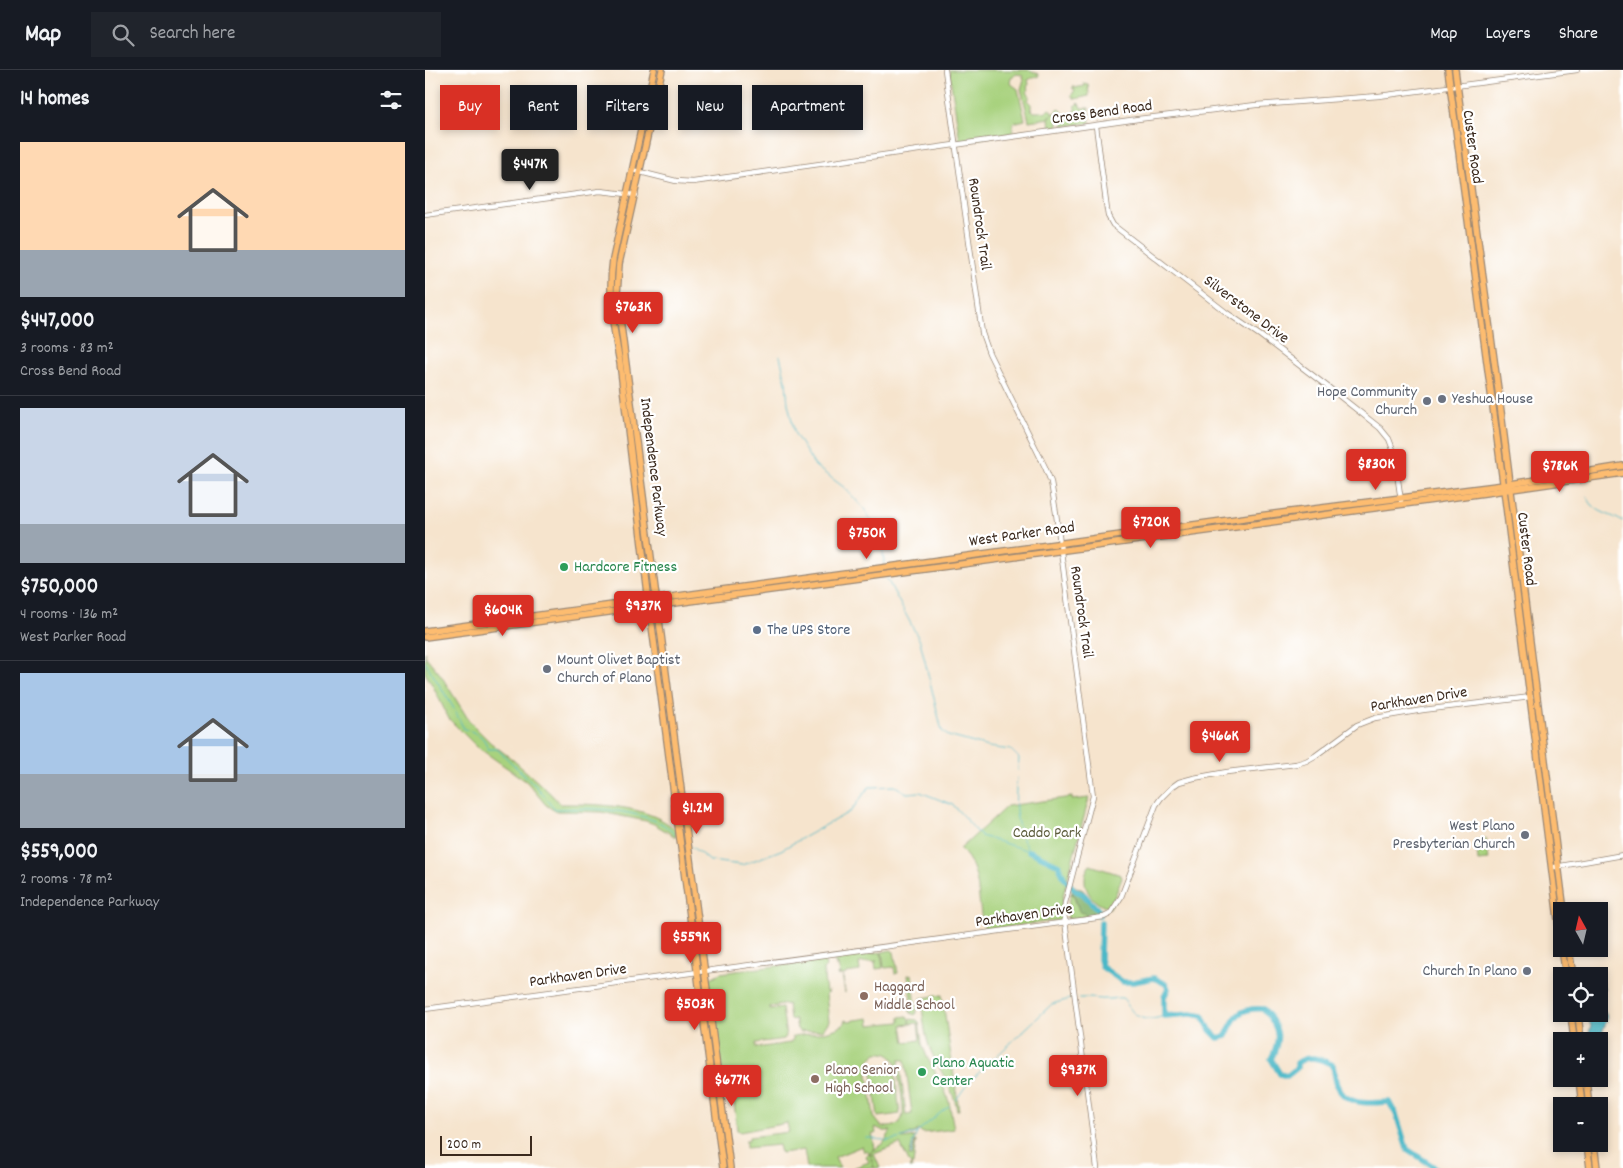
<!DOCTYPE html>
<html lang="en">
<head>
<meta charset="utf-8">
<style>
	:root { --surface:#171b24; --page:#20242c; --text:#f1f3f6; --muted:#9ea1a6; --line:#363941; --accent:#d93025 }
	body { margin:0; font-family:Dekko,sans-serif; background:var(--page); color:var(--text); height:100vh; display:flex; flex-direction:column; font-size:19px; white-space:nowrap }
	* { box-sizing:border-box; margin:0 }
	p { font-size:16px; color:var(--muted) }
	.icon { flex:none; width:28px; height:28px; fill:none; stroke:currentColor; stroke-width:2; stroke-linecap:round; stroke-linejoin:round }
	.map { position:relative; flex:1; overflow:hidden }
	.sheet { display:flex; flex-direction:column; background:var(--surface); width:425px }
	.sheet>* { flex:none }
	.top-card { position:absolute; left:15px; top:15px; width:475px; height:45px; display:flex; gap:10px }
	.needle { width:32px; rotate:352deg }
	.fabs { position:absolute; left:1128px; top:832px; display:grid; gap:10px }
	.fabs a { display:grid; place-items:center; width:55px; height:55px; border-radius:0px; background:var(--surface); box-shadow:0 2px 8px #0003; font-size:25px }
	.scale { position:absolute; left:15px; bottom:12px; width:92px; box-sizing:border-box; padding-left:5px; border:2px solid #3b2a1e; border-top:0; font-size:14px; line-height:18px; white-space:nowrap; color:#3b2a1e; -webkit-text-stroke:4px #fff; paint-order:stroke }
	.price { position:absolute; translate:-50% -42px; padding:0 11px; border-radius:5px; background:var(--accent); color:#fff; font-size:16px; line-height:32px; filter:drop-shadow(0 1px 2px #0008) }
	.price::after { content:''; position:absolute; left:50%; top:30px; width:15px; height:11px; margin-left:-8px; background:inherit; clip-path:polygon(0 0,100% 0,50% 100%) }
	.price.selected { background:#222; color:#fff }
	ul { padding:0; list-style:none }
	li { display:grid; align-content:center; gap:10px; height:265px; padding:0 20px }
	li+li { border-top:1px solid var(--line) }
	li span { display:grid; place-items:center; height:155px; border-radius:0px; color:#555 }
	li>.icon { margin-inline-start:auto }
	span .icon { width:90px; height:90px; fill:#fffc; stroke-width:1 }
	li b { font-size:21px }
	h2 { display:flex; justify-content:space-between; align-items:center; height:60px; padding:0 20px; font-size:21px }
	.tag { padding:0 18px; border-radius:0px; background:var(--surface); box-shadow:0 2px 8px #0003; font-size:18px; line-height:45px }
	.tag.selected { background:var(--accent); color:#fff }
	header { display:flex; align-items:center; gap:30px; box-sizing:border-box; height:70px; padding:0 25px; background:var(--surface); border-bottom:1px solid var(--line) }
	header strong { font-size:24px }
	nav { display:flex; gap:28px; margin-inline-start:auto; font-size:18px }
	.search { width:350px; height:45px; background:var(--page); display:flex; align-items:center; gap:12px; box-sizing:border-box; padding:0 18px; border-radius:0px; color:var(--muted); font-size:19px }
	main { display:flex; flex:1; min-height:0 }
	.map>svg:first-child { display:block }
</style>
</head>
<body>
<header>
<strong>Map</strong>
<div class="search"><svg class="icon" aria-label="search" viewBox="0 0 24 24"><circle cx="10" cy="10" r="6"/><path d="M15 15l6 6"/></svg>Search here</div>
<nav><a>Map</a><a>Layers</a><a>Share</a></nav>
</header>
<main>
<section class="sheet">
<h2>14 homes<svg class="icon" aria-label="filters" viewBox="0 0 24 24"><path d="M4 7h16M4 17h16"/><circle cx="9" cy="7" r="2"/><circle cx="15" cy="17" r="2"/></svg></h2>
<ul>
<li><span style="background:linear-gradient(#ffd9b3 70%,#9aa5b1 0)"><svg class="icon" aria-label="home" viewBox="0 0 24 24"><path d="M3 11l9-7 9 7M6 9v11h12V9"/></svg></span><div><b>$447,000</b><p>3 rooms · 83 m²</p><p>Cross Bend Road</p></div></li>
<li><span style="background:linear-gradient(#c9d6e8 75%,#9aa5b1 0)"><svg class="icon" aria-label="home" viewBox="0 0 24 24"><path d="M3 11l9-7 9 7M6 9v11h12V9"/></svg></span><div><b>$750,000</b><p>4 rooms · 136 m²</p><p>West Parker Road</p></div></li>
<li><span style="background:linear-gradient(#a9c7e8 65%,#9aa5b1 0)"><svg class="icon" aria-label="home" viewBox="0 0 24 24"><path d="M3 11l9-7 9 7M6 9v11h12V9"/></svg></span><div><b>$559,000</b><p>2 rooms · 78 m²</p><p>Independence Parkway</p></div></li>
</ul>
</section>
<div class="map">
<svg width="1198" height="1098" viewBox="0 0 1198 1098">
	<rect width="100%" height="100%" fill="#fff"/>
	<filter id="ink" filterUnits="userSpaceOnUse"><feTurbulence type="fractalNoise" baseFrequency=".02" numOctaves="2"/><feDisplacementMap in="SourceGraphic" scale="10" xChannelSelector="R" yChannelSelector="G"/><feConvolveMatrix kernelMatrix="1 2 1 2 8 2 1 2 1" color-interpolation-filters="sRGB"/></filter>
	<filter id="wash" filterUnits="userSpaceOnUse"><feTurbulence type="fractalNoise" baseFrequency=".0096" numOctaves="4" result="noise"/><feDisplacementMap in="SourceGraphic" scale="20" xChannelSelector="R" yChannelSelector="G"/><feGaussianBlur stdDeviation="1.12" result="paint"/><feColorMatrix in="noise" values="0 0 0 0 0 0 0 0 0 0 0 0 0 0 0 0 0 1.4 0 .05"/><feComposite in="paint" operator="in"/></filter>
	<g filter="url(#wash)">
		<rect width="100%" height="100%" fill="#f6e4cd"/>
		<g fill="#a8d27e" stroke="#727e4e" fill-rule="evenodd">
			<path d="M524,0H605L614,4L613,7L611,6L603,10L604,14L602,17L604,19L602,22L605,26L603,30L606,33V39L609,42H616L617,41L620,43L624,39L628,42L624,48L634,38L638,42L633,50V57L625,58L624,48L604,51L596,19L599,9L597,5L592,4L586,7L585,13L593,19L600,50L588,53V60L589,63L599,61L600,59V61L535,71Z"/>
			<path d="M659,13L663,14L664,26L650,29L646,26L650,20L647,18L649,16V18L660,16Z"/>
			<path d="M654,33L656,38H664L665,53L638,56L639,52L642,47L644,48L647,44L652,46L648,43L651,39L649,37Z"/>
			<path d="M0,582L1,587L15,604L45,652L66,673L87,689L125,723L135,734C171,734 222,734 251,760V767L229,754L221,751L176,742L130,741L121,735L102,712L51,676L24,649L8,616L0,603Z"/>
			<path d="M647,727V730L664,728L638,826L636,850L560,860C550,833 559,800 535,779L582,736Z"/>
			<path d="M1061,769L1064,790L1053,791L1051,770Z"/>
			<path d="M665,795L696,805L697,808L685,838C666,835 652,812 665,795Z"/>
			<path d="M646,824H649L651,834L663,847L643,849L642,841Z"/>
			<path d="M466,880L469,882L473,903L470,904L469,897L460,898L459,897L457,882Z"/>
			<path d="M456,882L458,898L451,899L450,892L452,891L434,893L435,901L421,903V904L418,905L420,923L417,904L414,906L413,904H415L412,891V897L409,892V888Z"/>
			<path d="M399,890L401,897L398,900L401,922L404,921L401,924L404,951L398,960L375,962L372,959L370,949L365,950L363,934L345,937V940L357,938L361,967L359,969L331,973V978L365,973L368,969V966C382,964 407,963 418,955L420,950L423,951L444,948L445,955L475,952V947L482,946L484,949L492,950L494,952L497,974L502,987L519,1018L524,1032L529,1059L498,1063L494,1060L485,1065L477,1068L478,1069L490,1067L484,1086H487L490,1071H491L488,1095H486L487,1098H485L486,1094L484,1092L475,1074L449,1084L455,1098H449L446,1088L449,1098H428L444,1092L441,1086L445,1084L446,1087V1082L444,1084L442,1081L439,1082L437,1076L410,1087L415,1098H382L379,1080L356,1083L354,1075L321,1078V1070H324V1067L364,1062L362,1053L315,1062L312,1060L307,1014L297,1015L284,909L295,903ZM484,950L485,954L493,953L495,970L480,972L477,955L485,954ZM452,983C461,982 467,985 471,993C473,1006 479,1034 478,1045C476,1056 465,1059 456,1056L449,1047L442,997L445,989ZM474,990H480L487,1044L481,1045ZM450,1057L459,1061H466L458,1074L446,1082L450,1078L447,1064H451Z"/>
			<path d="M487,904L492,943L490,945L486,943L484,939H487L483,905Z"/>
			<path d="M517,925L534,1040H532C528,1017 514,1000 505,979C499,963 498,944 496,928Z"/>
			<path d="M469,994L475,1044L453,1047L446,996Z"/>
		</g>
		<path fill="#86b46d" stroke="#606f46" d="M649,816L658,820L678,843L663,847L661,844L654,841L649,824H646Z"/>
		<g fill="#4cb8c7" stroke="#447172">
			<path d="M1163,898H1173V902L1176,904L1175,909L1178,912V916L1180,918L1174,920V906H1157V899Z"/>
			<path d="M1174,940H1177C1186,946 1180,954 1177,963C1174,966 1167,965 1164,963L1166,956L1161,944H1174Z"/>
		</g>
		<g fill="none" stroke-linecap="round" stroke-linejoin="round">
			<g stroke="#4cb8c7" stroke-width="1">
				<path d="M355,286L361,312L363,334L370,364L390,396L420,418L440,440L450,457L458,480L459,494"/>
				<path d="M1162,426C1169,444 1183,442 1198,452"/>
				<path d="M462,509L495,571L517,661L523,666L538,670L563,677L586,680L594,688L593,700"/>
				<path d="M0,592L28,637L39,659C46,661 55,664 59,670C61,673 62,676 63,679H72L111,716L130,739C166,738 202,738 235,753C240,755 245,760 250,764"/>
				<path d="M592,708C589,736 590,755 603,780"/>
				<path d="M267,777L285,791L317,795L356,780L426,741L444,717L470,716L482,723L495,722L528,735L556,766L604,781"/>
				<path d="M654,928C666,927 674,930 685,929C689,929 694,927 697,928C700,929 702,935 704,937C713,951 724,951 739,946"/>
				<path d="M531,1030L543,1013L627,934L645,929"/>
				<path d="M441,1068H448"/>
				<path d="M449,1069L459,1070"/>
				<path d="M461,1071L477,1068L492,1063"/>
				<path d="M486,1085L488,1072L493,1061L524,1036"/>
			</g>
			<g stroke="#4cb8c7" stroke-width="5.5">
				<path d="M604,781L634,795L639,808L651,821L658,824L674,841V845"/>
				<path d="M676,852L675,889L677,897L698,912H708L729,908L741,914L743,919L739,927V946L766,944L778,946L785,960L793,968L801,966C810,945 815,937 839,939C854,958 857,967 846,989L855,1004L862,1006L872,998V993C885,984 895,989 908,995C909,1002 910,1009 912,1015C920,1037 946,1033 964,1032L971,1044L982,1079L1011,1098"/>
			</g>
		</g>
	</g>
	<g filter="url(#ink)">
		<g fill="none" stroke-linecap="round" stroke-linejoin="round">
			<g stroke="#988776" stroke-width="6">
				<g id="minor">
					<path d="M520,0L557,263L564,283L620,397L626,412L631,443L668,726L640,833L639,843L672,1098"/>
					<path d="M671,56L682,140L683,146L688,155L802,243L836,266L903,317L955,358L964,369L969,382L976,431"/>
					<path d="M207,100L251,111L268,112L713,49L831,35L954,26L1152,0"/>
					<path d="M0,145L175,121L211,125"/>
					<path d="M1130,797L1198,785"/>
					<path d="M0,939L679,847L685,844L696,827L731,735L736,728L747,717L754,712L769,708L802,702L871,694L881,691L890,686L932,655L950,648L998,640L1106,627"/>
				</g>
			</g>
			<g stroke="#988776" stroke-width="8">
				<g id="major">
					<path d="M229,0L188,189C183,224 188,258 195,293L225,541L298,1098"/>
					<path d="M237,0L194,194L192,225L305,1098"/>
					<path d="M1023,0L1079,420L1136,873"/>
					<path d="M1030,0L1075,334L1139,841"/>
					<path d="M0,561L826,447L1079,415L1198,396"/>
					<path d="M0,567L1060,423L1198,403"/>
					<path d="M1137,879L1141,906"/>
					<path d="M1144,879L1148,906"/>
					<path d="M1146,944L1149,971"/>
					<path d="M1153,944L1156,971"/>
					<path d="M1154,1009L1157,1036"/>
					<path d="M1161,1009L1164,1036"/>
					<path d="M1162,1074L1165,1098"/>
					<path d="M1169,1074L1172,1098"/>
				</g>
			</g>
			<use href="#minor" stroke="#fff" stroke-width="4.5"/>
			<use href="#major" stroke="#fdbc70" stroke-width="5.5"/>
		</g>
	</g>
	<g fill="#6b7280" stroke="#fff" stroke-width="2">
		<circle cx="1017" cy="329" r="5"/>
		<circle cx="1002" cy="331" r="5"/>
		<circle cx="122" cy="599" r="5"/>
		<circle cx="1100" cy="765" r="5"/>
		<circle cx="1102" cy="901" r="5"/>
	</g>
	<g fill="#2e9e5b" stroke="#fff" stroke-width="2">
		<circle cx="139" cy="497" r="5"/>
		<circle cx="497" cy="1002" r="5"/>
	</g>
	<circle fill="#5c6f8a" stroke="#fff" stroke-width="2" cx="332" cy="560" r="5"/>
	<g fill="#8d6e63" stroke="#fff" stroke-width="2">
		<circle cx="439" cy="926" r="5"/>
		<circle cx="390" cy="1009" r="5"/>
	</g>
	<g text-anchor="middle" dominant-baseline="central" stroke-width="4.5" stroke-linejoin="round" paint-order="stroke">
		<g font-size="16" fill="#3b2a1e" stroke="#fff">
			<text transform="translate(677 43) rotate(-8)">Cross Bend Road</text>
			<text transform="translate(1047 77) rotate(82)">Custer Road</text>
			<text transform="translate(554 154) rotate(82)">Roundrock Trail</text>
			<text transform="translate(821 240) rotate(37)">Silverstone Drive</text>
			<text transform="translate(228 397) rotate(83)">Independence Parkway</text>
			<text transform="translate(597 465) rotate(-8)">West Parker Road</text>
			<text transform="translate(1101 479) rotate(83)">Custer Road</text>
			<text transform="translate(656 542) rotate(82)">Roundrock Trail</text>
			<text transform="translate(994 630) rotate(-9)">Parkhaven Drive</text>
			<text transform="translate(599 846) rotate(-8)">Parkhaven Drive</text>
			<text transform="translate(153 906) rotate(-8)">Parkhaven Drive</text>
		</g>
		<g font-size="16" fill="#5b616d" stroke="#fff" text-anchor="end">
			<text x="992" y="322">Hope Community<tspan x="992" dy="18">Church</tspan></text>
			<text x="1027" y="329" text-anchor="start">Yeshua House</text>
			<text x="132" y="590" text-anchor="start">Mount Olivet Baptist<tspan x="132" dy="18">Church of Plano</tspan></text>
			<text x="1090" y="756">West Plano<tspan x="1090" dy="18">Presbyterian Church</tspan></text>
			<text x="1092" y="901">Church In Plano</text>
		</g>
		<g font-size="16" fill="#27864d" stroke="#fff" text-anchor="start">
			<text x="149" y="497">Hardcore Fitness</text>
			<text x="507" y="993">Plano Aquatic<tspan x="507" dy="18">Center</tspan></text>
		</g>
		<g font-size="16" fill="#4e5e75" stroke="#fff" text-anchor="start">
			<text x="342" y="560">The UPS Store</text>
		</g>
		<g font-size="16" fill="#5c5c3b" stroke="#fff">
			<text x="622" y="763">Caddo Park</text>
		</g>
		<g font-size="16" fill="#785e54" stroke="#fff" text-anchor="start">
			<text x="449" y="917">Haggard<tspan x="449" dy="18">Middle School</tspan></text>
			<text x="400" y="1000">Plano Senior<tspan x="400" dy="18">High School</tspan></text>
		</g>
	</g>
</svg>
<div class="fabs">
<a><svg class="needle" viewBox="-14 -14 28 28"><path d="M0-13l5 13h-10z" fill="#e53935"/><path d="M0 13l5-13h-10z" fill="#9ea1a6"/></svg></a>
<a><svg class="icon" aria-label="locate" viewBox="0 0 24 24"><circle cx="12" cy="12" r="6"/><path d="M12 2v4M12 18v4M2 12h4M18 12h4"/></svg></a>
<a>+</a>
<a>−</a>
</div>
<div class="scale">200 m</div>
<b class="price selected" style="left:105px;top:121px">$447K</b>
<b class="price" style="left:208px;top:264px">$763K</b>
<b class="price" style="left:951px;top:421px">$830K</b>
<b class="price" style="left:1135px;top:423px">$786K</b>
<b class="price" style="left:726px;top:479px">$720K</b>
<b class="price" style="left:442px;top:490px">$750K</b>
<b class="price" style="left:218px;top:563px">$937K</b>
<b class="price" style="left:78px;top:567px">$604K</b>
<b class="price" style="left:795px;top:693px">$466K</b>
<b class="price" style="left:272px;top:765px">$1.2M</b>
<b class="price" style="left:266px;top:894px">$559K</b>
<b class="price" style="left:270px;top:961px">$503K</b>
<b class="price" style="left:653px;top:1027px">$937K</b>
<b class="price" style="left:307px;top:1037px">$677K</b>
<div class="top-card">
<a class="tag selected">Buy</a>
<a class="tag">Rent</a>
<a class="tag">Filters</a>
<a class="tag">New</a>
<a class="tag">Apartment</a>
</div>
</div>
</main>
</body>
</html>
